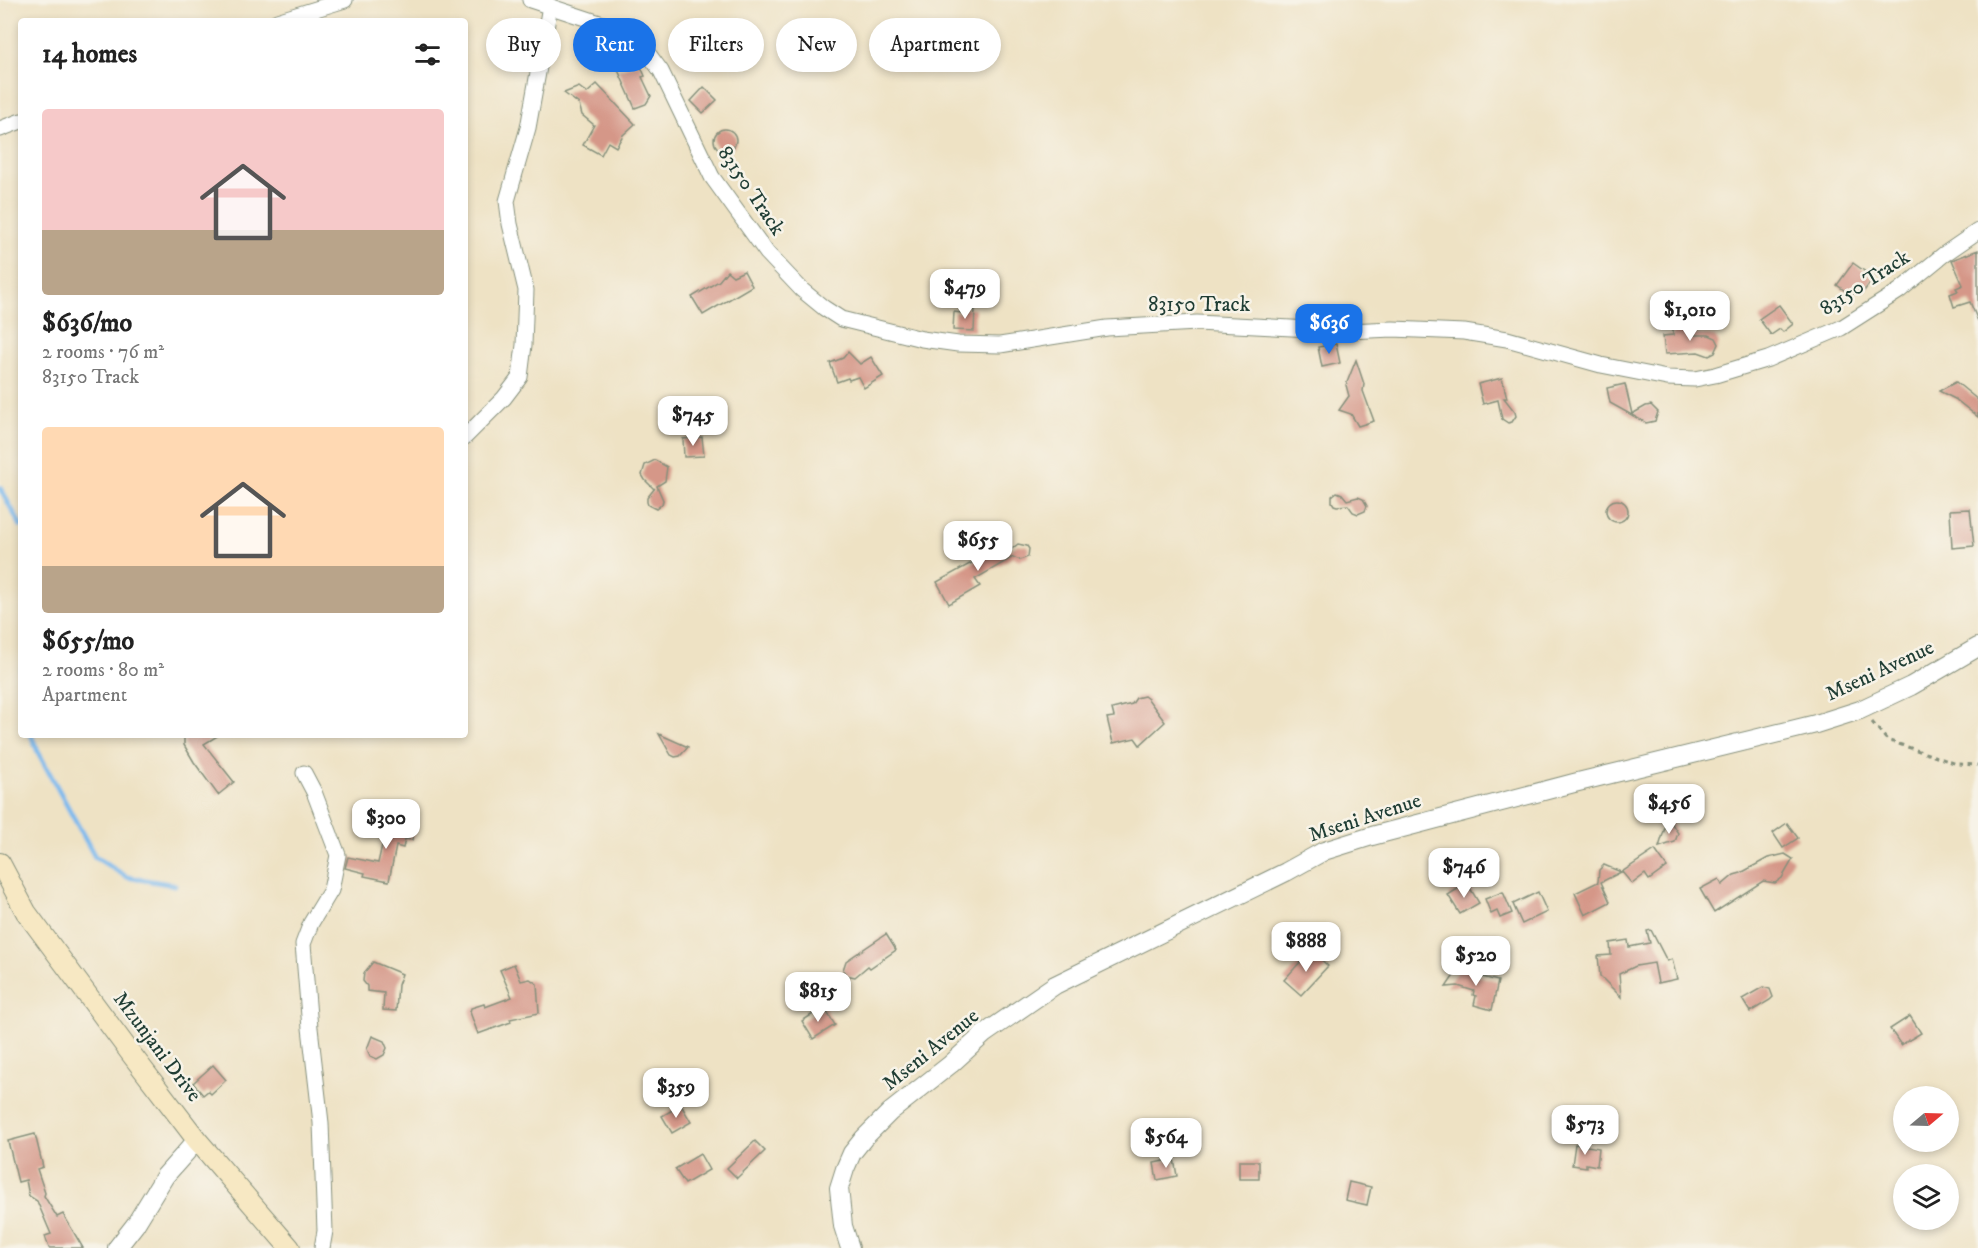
<!DOCTYPE html>
<html lang="en">
<head>
<meta charset="utf-8">
<style>
	:root { --surface:#fff; --page:#f6f6f6; --text:#222; --muted:#767676; --accent:#1a73e8 }
	body { margin:0; font-family:"IM FELL DW Pica",serif; background:var(--page); color:var(--text); height:100vh; display:flex; flex-direction:column; font-size:22px; white-space:nowrap }
	* { box-sizing:border-box; margin:0 }
	p { font-size:20px; color:var(--muted) }
	.icon { flex:none; width:33px; height:33px; fill:none; stroke:currentColor; stroke-width:2; stroke-linecap:round; stroke-linejoin:round }
	.map { position:relative; flex:1; overflow:hidden }
	.details { position:absolute; left:18px; top:18px; width:450px; height:720px; display:flex; flex-direction:column; background:var(--surface); border-radius:6px; box-shadow:0 3px 9px #0003 }
	.details>* { flex:none }
	.banner { position:absolute; left:486px; top:18px; width:570px; height:54px; display:flex; gap:12px }
	.needle { width:39px; rotate:71deg }
	.tools { position:absolute; left:1893px; top:1086px; display:grid; gap:12px }
	.tools a { display:grid; place-items:center; width:66px; height:66px; border-radius:50%; background:var(--surface); box-shadow:0 3px 9px #0003; font-size:30px }
	.price { position:absolute; translate:-50% -51px; padding:0 14px; border-radius:12px; background:#fff; color:#222; font-size:20px; line-height:39px; filter:drop-shadow(0 2px 3px #0008) }
	.price::after { content:''; position:absolute; left:50%; top:36px; width:18px; height:14px; margin-left:-9px; background:inherit; clip-path:polygon(0 0,100% 0,50% 100%) }
	.price.current { background:var(--accent); color:#fff }
	ul { padding:0; list-style:none }
	li { display:grid; align-content:center; gap:12px; height:318px; padding:0 24px }
	li span { display:grid; place-items:center; height:186px; border-radius:6px; color:#555 }
	li>.icon { margin-inline-start:auto }
	span .icon { width:108px; height:108px; fill:#fffc; stroke-width:1 }
	li b { font-size:26px }
	h2 { display:flex; justify-content:space-between; align-items:center; height:72px; padding:0 24px; font-size:26px }
	.chip { padding:0 21px; border-radius:27px; background:var(--surface); box-shadow:0 3px 9px #0003; font-size:21px; line-height:54px }
	.chip.current { background:var(--accent); color:#fff }
	.map>svg:first-child { display:block }
</style>
</head>
<body>
<div class="map">
<svg width="1978" height="1248" viewBox="0 0 1978 1248">
	<rect width="100%" height="100%" fill="#f7f3e8"/>
	<filter id="ink" filterUnits="userSpaceOnUse"><feTurbulence type="fractalNoise" baseFrequency=".0167" numOctaves="2"/><feDisplacementMap in="SourceGraphic" scale="12" xChannelSelector="R" yChannelSelector="G"/><feConvolveMatrix kernelMatrix="1 2 1 2 8 2 1 2 1" color-interpolation-filters="sRGB"/></filter>
	<filter id="wash" filterUnits="userSpaceOnUse"><feTurbulence type="fractalNoise" baseFrequency=".008" numOctaves="4" result="noise"/><feDisplacementMap in="SourceGraphic" scale="24" xChannelSelector="R" yChannelSelector="G"/><feGaussianBlur stdDeviation="1.35" result="paint"/><feColorMatrix in="noise" values="0 0 0 0 0 0 0 0 0 0 0 0 0 0 0 0 0 1.4 0 .05"/><feComposite in="paint" operator="in"/></filter>
	<g filter="url(#wash)">
		<rect width="100%" height="100%" fill="#eee2c4"/>
		<g fill="none" stroke-linecap="round" stroke-linejoin="round">
			<g stroke="#7ab9ee" stroke-width="5">
				<path d="M0,488L21,526"/>
				<path d="M21,669V673"/>
				<path d="M31,735L38,752L95,857L127,877L175,885"/>
			</g>
		</g>
		<g id="blocks">
			<g fill="#d59788">
				<path d="M639,62L645,76L642,77L651,96L646,104L635,108L618,70Z"/>
				<path d="M597,84L635,124L623,135L616,147L608,142L601,155L583,145L594,125L582,115L579,104L564,93L579,87L587,93Z"/>
				<path d="M704,87L717,100L703,113L691,101Z"/>
				<circle cx="725" cy="140" r="11"/>
				<path d="M1978,250V321L1970,302L1954,307L1950,294L1958,291L1956,288L1963,285L1952,260Z"/>
				<path d="M1853,263L1874,278L1864,291L1858,286L1852,296L1837,285Z"/>
				<path d="M727,271L733,276L744,271L752,286L703,315L692,297L719,281Z"/>
				<path d="M1779,305L1793,324L1783,332L1780,329L1771,335L1759,319Z"/>
				<path d="M961,308L975,309L974,331L953,330L954,312L961,313Z"/>
				<path d="M1695,327V335H1709L1716,338L1719,344L1715,353L1709,356L1698,352L1665,354L1663,336L1673,335V328Z"/>
				<path d="M1336,344L1340,363L1322,367L1318,347Z"/>
				<path d="M848,352L860,364L871,357L883,376L864,388L858,377L849,380L848,378L837,382L830,363L843,358Z"/>
				<path d="M1356,360L1364,384L1363,391L1374,421L1358,426L1351,414L1339,410L1349,396L1346,385Z"/>
				<path d="M1502,378L1507,398H1504L1515,412L1516,416L1512,422L1508,423L1502,419L1498,400L1483,404L1478,384Z"/>
				<path d="M1956,382L1978,400V417L1955,399L1939,391Z"/>
				<path d="M1625,384L1632,414L1646,406L1651,405L1658,412L1655,421L1646,423L1610,403L1607,388Z"/>
				<path d="M702,437L704,456L684,457L683,439Z"/>
				<path d="M655,460L667,467L665,481L657,486L663,500L662,504L656,509L648,505L647,502V498L655,488L654,489L645,480L642,475L645,465Z"/>
				<path d="M1337,492L1342,494L1347,500L1358,497L1363,499L1367,506L1365,511L1358,514L1353,512L1348,505L1337,506L1334,505L1332,502V496Z"/>
				<circle cx="1617" cy="511" r="11"/>
				<path d="M1970,509L1974,546L1952,548L1950,510Z"/>
				<path d="M1006,544L1009,551L1018,544L1027,546L1029,549L1028,557L1020,560L1013,557L975,579L980,586L949,604L937,582Z"/>
				<path d="M1144,696L1148,699L1165,722L1140,745L1135,738L1113,743L1107,718L1114,717L1112,709L1132,704L1136,698Z"/>
				<path d="M659,734L688,747L680,756L675,757L671,755Z"/>
				<path d="M184,735H219L204,744L234,782L218,795L194,762L184,745Z"/>
				<path d="M389,815L416,822L412,840L405,839L403,848L396,846L389,881L364,876L365,873L345,868L348,857L378,863Z"/>
				<path d="M1668,818L1678,833L1675,842L1659,847Z"/>
				<path d="M1787,823L1798,838L1783,848L1773,833Z"/>
				<path d="M1655,850L1667,867L1649,880L1645,874L1632,884L1622,872Z"/>
				<path d="M1785,854L1793,859L1782,878L1775,883L1763,881L1714,913L1700,889L1719,879L1722,885L1734,875L1741,873L1768,858Z"/>
				<path d="M1604,865L1621,872L1601,882L1610,902L1585,915L1575,893L1598,882L1599,870Z"/>
				<path d="M1467,883L1479,903L1460,914L1448,895Z"/>
				<path d="M1503,892L1512,913L1500,918L1497,911L1491,914L1485,899Z"/>
				<path d="M1538,892L1547,912L1522,924L1513,904Z"/>
				<path d="M1651,930L1667,961L1672,959L1677,979L1658,983L1654,963L1636,966L1619,974L1621,997L1600,976L1598,956L1611,955L1610,943L1628,940L1629,947L1650,943L1647,931Z"/>
				<path d="M886,934L896,950L870,968L868,966L855,977L846,975L843,970L846,961Z"/>
				<path d="M1311,950L1328,966L1301,995L1284,980Z"/>
				<path d="M373,962L402,974L398,985L396,1011L383,1010L384,993L367,991V986L363,981L364,973Z"/>
				<path d="M514,964L521,981L530,979L537,984L539,1013L510,1019L511,1022L478,1034L470,1012L471,1008L484,1004L485,1007L512,997L500,970Z"/>
				<path d="M1463,968L1470,969L1475,975L1498,981L1492,1010L1474,1005L1476,996L1473,995L1474,991L1458,986L1446,987L1457,971Z"/>
				<path d="M1763,987L1770,989L1773,997L1770,1000L1750,1012L1742,999Z"/>
				<path d="M824,1007L835,1025L813,1039L802,1021Z"/>
				<path d="M1910,1016L1921,1033L1901,1045L1890,1029Z"/>
				<path d="M372,1036L384,1041L387,1048L384,1055L377,1059L370,1056L367,1049Z"/>
				<path d="M213,1065L226,1080L211,1094L208,1091L203,1095L193,1083Z"/>
				<path d="M681,1105L691,1122L672,1133L662,1116Z"/>
				<path d="M35,1134L43,1167L37,1169L45,1193L44,1196L57,1217L63,1214L83,1248H49L45,1236L51,1234L37,1201L29,1196L26,1180L18,1182L8,1141Z"/>
				<path d="M755,1141L765,1151L737,1178L727,1168Z"/>
				<path d="M1575,1144L1599,1148L1597,1166L1586,1164V1167L1572,1165Z"/>
				<path d="M700,1154L709,1170L685,1184L675,1169Z"/>
				<path d="M1174,1159L1177,1176L1157,1180L1154,1163Z"/>
				<rect x="1239" y="1161" width="20" height="18"/>
				<path d="M1349,1182L1371,1187L1367,1205L1345,1200Z"/>
			</g>
		</g>
	</g>
	<g filter="url(#ink)">
		<use href="#blocks" fill-opacity="0" stroke="#86907c" stroke-width="1.5"/>
		<g fill="none" stroke-linecap="round" stroke-linejoin="round">
			<g stroke="#86907c" stroke-width="17">
				<g id="minor">
					<path d="M530,0L603,24L647,52L661,71L712,177L767,253L802,290L824,308L841,319L922,339L958,344L1000,345L1107,328L1197,323L1348,331L1393,329L1464,332L1507,339L1601,365L1667,378L1695,379L1715,375L1768,359L1841,328L1899,291L1943,255L1978,231"/>
					<path d="M277,21L345,0"/>
					<path d="M0,129L21,121"/>
					<path d="M465,437L504,398L520,377L524,345L526,290L510,224L507,201L528,128L550,6"/>
					<path d="M304,773L314,792L338,855L331,890L311,923L303,944L310,1028L321,1123L325,1231L322,1248"/>
				</g>
			</g>
			<g stroke="#86907c" stroke-width="20">
				<g id="tertiary">
					<path d="M117,1248L135,1225L165,1176L197,1140"/>
					<path d="M850,1248L843,1226L839,1188L845,1169L852,1153L864,1138L890,1112L951,1064L984,1034L1055,985L1286,872L1324,851L1372,836L1574,783L1816,724L1860,710L1911,686L1978,647"/>
				</g>
			</g>
			<g stroke="#86907c" stroke-width="22">
				<path id="secondary" d="M0,863L26,912L132,1055L197,1140L290,1248"/>
			</g>
			<path stroke="#86907c" stroke-width="3" stroke-dasharray="4.5 4.5" stroke-linecap="butt" d="M1872,722L1887,740L1957,764L1978,765"/>
			<use href="#minor" stroke="#fff" stroke-width="15"/>
			<use href="#tertiary" stroke="#fff" stroke-width="18"/>
			<use href="#secondary" stroke="#f7e8c3" stroke-width="20"/>
		</g>
	</g>
	<g text-anchor="middle" dominant-baseline="central" stroke-width="5" stroke-linejoin="round" paint-order="stroke">
		<g font-size="21" fill="#1f3d34" stroke="#f7f3e8">
			<text transform="translate(751 191) rotate(56)">83150 Track</text>
			<text transform="translate(1865 283) rotate(-33)">83150 Track</text>
			<text x="1199" y="305">83150 Track</text>
			<text transform="translate(1880 671) rotate(-25)">Mseni Avenue</text>
			<text transform="translate(1365 818) rotate(-18)">Mseni Avenue</text>
			<text transform="translate(157 1047) rotate(53)">Mzunjani Drive</text>
			<text transform="translate(931 1050) rotate(-39)">Mseni Avenue</text>
		</g>
	</g>
</svg>
<div class="tools">
<a><svg class="needle" viewBox="-14 -14 28 28"><path d="M0-13l5 13h-10z" fill="#e53935"/><path d="M0 13l5-13h-10z" fill="#767676"/></svg></a>
<a><svg class="icon" aria-label="layers" viewBox="0 0 24 24"><path d="M12 4l9 5-9 5-9-5zM3 14l9 5 9-5"/></svg></a>
</div>
<b class="price" style="left:965px;top:320px">$479</b>
<b class="price" style="left:1690px;top:342px">$1,010</b>
<b class="price current" style="left:1329px;top:355px">$636</b>
<b class="price" style="left:693px;top:447px">$745</b>
<b class="price" style="left:978px;top:572px">$655</b>
<b class="price" style="left:1669px;top:835px">$456</b>
<b class="price" style="left:386px;top:850px">$300</b>
<b class="price" style="left:1464px;top:899px">$746</b>
<b class="price" style="left:1306px;top:973px">$888</b>
<b class="price" style="left:1476px;top:987px">$520</b>
<b class="price" style="left:818px;top:1023px">$815</b>
<b class="price" style="left:676px;top:1119px">$359</b>
<b class="price" style="left:1585px;top:1156px">$573</b>
<b class="price" style="left:1166px;top:1169px">$564</b>
<div class="banner">
<a class="chip">Buy</a>
<a class="chip current">Rent</a>
<a class="chip">Filters</a>
<a class="chip">New</a>
<a class="chip">Apartment</a>
</div>
<section class="details">
<h2>14 homes<svg class="icon" aria-label="filters" viewBox="0 0 24 24"><path d="M4 7h16M4 17h16"/><circle cx="9" cy="7" r="2"/><circle cx="15" cy="17" r="2"/></svg></h2>
<ul>
<li><span style="background:linear-gradient(#f6c9c9 65%,#b9a48a 0)"><svg class="icon" aria-label="home" viewBox="0 0 24 24"><path d="M3 11l9-7 9 7M6 9v11h12V9"/></svg></span><div><b>$636/mo</b><p>2 rooms · 76 m²</p><p>83150 Track</p></div></li>
<li><span style="background:linear-gradient(#ffd9b3 75%,#b9a48a 0)"><svg class="icon" aria-label="home" viewBox="0 0 24 24"><path d="M3 11l9-7 9 7M6 9v11h12V9"/></svg></span><div><b>$655/mo</b><p>2 rooms · 80 m²</p><p>Apartment</p></div></li>
</ul>
</section>
</div>
</body>
</html>
